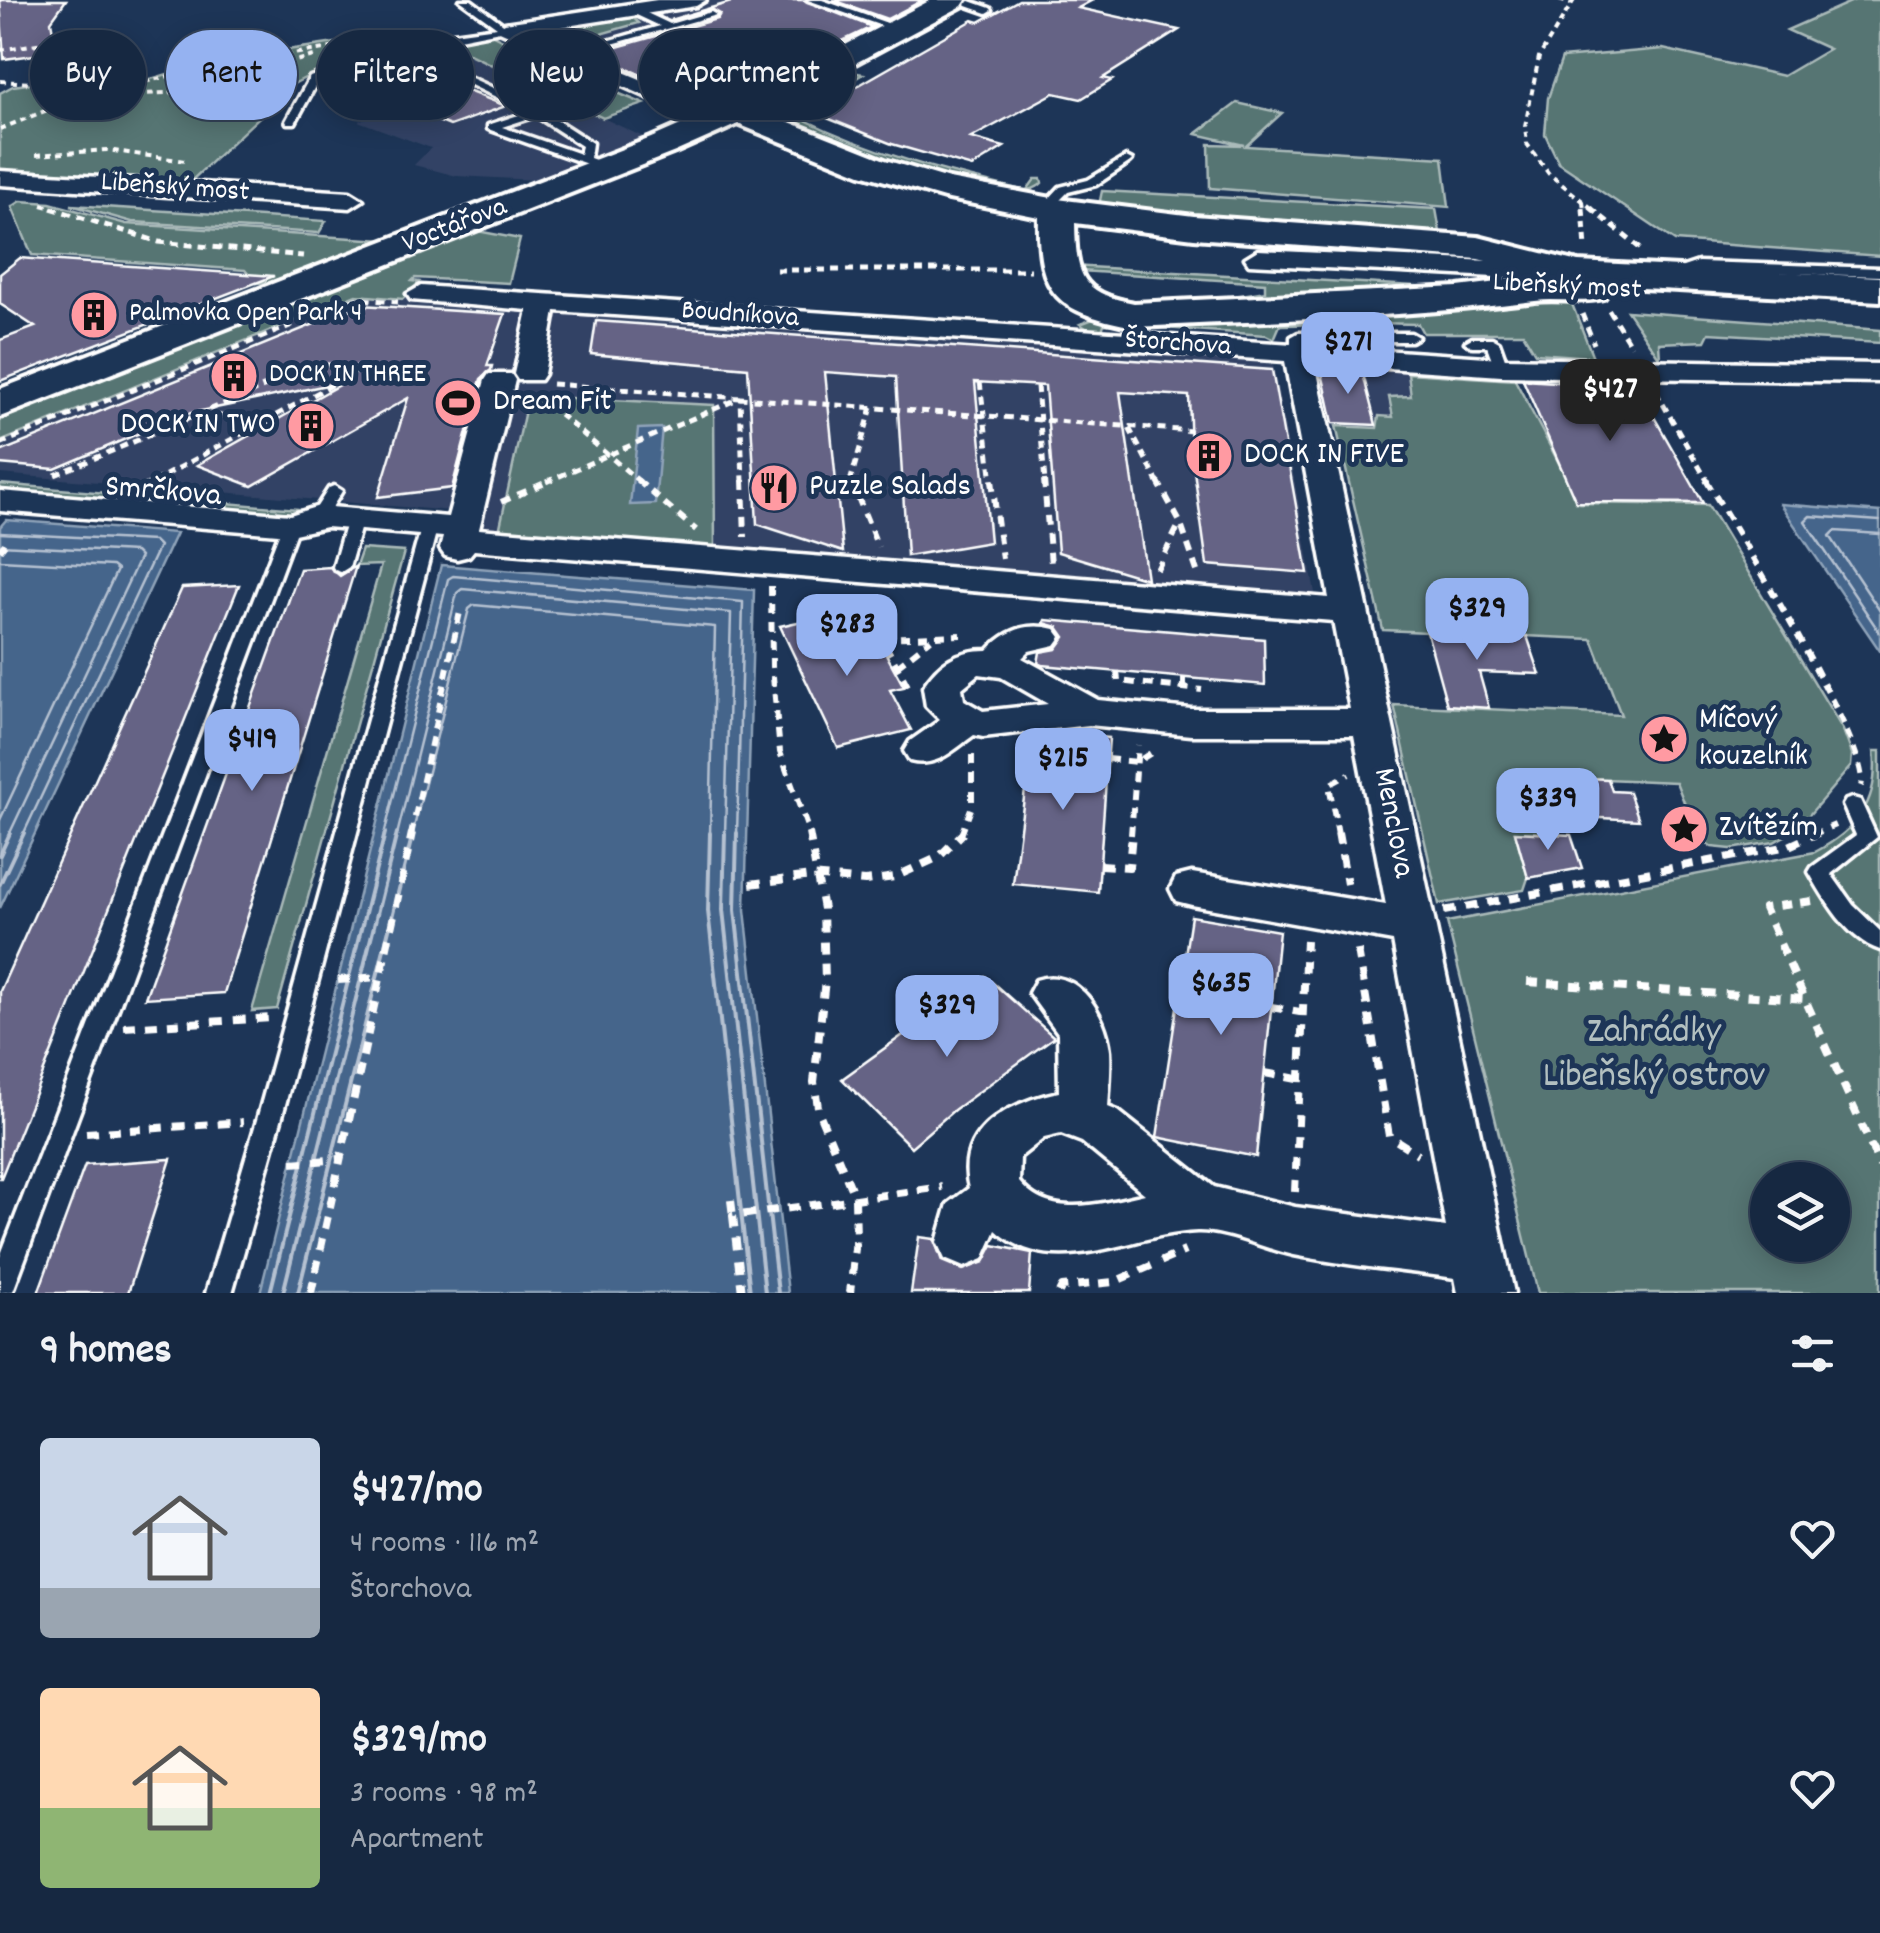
<!DOCTYPE html>
<html lang="en">
<head>
<meta charset="utf-8">
<style>
	:root { --surface:#162841; --page:#1f3048; --text:#f1f3f6; --muted:#9ea6b1; --line:#35445a; --accent:#95b2f1 }
	body { margin:0; font-family:Dekko,sans-serif; background:var(--page); color:var(--text); height:100vh; display:flex; flex-direction:column; font-size:38px; white-space:nowrap }
	* { box-sizing:border-box; margin:0 }
	p { font-size:32px; color:var(--muted) }
	.icon { flex:none; width:55px; height:55px; fill:none; stroke:currentColor; stroke-width:2; stroke-linecap:round; stroke-linejoin:round }
	.map { position:relative; height:1293px; overflow:hidden }
	.drawer { display:flex; flex-direction:column; background:var(--surface); flex:1 }
	.drawer>* { flex:none }
	.hud { position:absolute; left:30px; top:30px; width:1000px; height:90px; display:flex; gap:20px }
	.fabs { position:absolute; left:1750px; top:1162px; display:grid; gap:20px }
	.fabs a { display:grid; place-items:center; width:100px; height:100px; border-radius:50%; background:var(--surface); box-shadow:0 5px 25px #0003,0 0 0 2px var(--line); font-size:50px }
	.price { position:absolute; translate:-50% -85px; padding:0 22px; border-radius:20px; background:var(--accent); color:#111; font-size:32px; line-height:65px; filter:drop-shadow(0 2px 5px #0008) }
	.price::after { content:''; position:absolute; left:50%; top:60px; width:30px; height:22px; margin-left:-15px; background:inherit; clip-path:polygon(0 0,100% 0,50% 100%) }
	.price.active { background:#222; color:#fff }
	ul { padding:0; list-style:none }
	li { display:flex; align-items:center; gap:30px; height:250px; padding:0 40px }
	li span { display:grid; place-items:center; flex:none; width:280px; height:200px; border-radius:10px; color:#555 }
	li>.icon { margin-inline-start:auto }
	span .icon { width:120px; height:120px; fill:#fffc; stroke-width:1 }
	li b { font-size:42px }
	h2 { display:flex; justify-content:space-between; align-items:center; height:120px; padding:0 40px; font-size:42px }
	.pill { padding:0 35px; border-radius:45px; background:var(--surface); box-shadow:0 5px 25px #0003,0 0 0 2px var(--line); font-size:35px; line-height:90px }
	.pill.active { background:var(--accent); color:#111 }
	.map>svg:first-child { display:block }
</style>
</head>
<body>
<div class="map">
<svg width="1880" height="1293" viewBox="0 0 1880 1293">
	<rect width="100%" height="100%" fill="#1d3557"/>
	<filter id="ink" filterUnits="userSpaceOnUse"><feTurbulence type="fractalNoise" baseFrequency=".01" numOctaves="2"/><feDisplacementMap in="SourceGraphic" scale="20" xChannelSelector="R" yChannelSelector="G"/><feConvolveMatrix kernelMatrix="1 2 1 2 8 2 1 2 1" color-interpolation-filters="sRGB"/></filter>
	<g filter="url(#ink)">
		<g fill="#334365">
			<path d="M645,0H827L899,24L723,110L686,107L505,21Z"/>
			<path d="M442,41L645,138L536,180L457,176L414,165L431,148L358,121L407,103L410,98L343,69Z"/>
			<path d="M357,294L1273,364L1315,593L1306,599L474,532L477,513L0,474V430Z"/>
			<path d="M1311,364L1407,370L1411,396L1378,428L1324,426Z"/>
		</g>
		<g fill="#567473" stroke="#aabab9" stroke-width="2.5" fill-rule="evenodd">
			<path d="M1855,0H1880V256L1675,241L1559,163L1545,134L1548,98L1562,58L1663,49L1783,76L1829,49L1787,30Z"/>
			<path d="M630,15L639,23L562,45L536,34L543,28Z"/>
			<path d="M491,34L562,70L644,104L603,118L442,41Z"/>
			<path d="M377,37L389,46L332,64L276,93L273,104L190,182L0,170V93L13,86L92,75L151,79L211,61Z"/>
			<path d="M851,72L863,74L803,110V119C872,153 944,172 1018,189L1027,190L1035,179H1041L1042,183C1012,215 846,147 808,129C797,124 794,118 784,114L788,107Z"/>
			<path d="M1237,103L1282,113L1246,146L1443,158L1449,207L1210,188L1209,144L1244,145L1196,134Z"/>
			<path d="M1102,191L1436,209L1440,232L1098,210Z"/>
			<path d="M21,201L50,203L126,224L385,240L271,282L256,283L245,270L32,255L12,207Z"/>
			<path d="M71,205L326,221L319,233L132,222Z"/>
			<path d="M472,230L520,239L509,283L415,278L412,281L419,282L403,299L356,295L0,442V417Z"/>
			<path d="M1071,266L1483,290L1155,308L1097,299ZM1080,271L1265,283V291C1219,299 1106,319 1080,271Z"/>
			<path d="M1570,299L1593,357L1535,353L1523,333H1423L1418,324L1373,323L1375,330L1369,334L1350,332L1346,324L1280,325L1274,339L1266,335L1104,324L1102,331L1089,330L1080,324L1093,319L1142,323L1291,318Z"/>
			<path d="M1627,311L1880,330V343L1709,333L1705,341L1659,343L1660,359Z"/>
			<path d="M1408,373L1515,380L1580,503L1708,505L1843,730L1852,754L1851,766L1797,829L1774,842L1731,849L1712,847L1698,837L1676,782L1532,776L1548,833L1515,832L1528,878L1524,890L1439,904L1394,705L1621,715L1592,639L1383,630L1336,426L1377,428L1379,416L1393,417L1389,397L1411,396Z"/>
			<path d="M528,396L714,405L715,552L504,532L500,527Z"/>
			<path d="M0,484L298,509L309,514L308,518L0,495Z"/>
			<path d="M362,549L404,552L277,1009L252,1011L381,565L356,566Z"/>
			<path d="M1874,751H1880V1293H1538L1447,922L1815,852C1855,831 1880,803 1874,751ZM1768,1180H1832V1245H1768Z"/>
		</g>
		<g fill="#45658b" stroke="#8fa3b9" stroke-width="2.5">
			<path d="M662,428L655,504L630,505L638,429Z"/>
			<path d="M1780,504L1880,512V651Z"/>
			<path d="M6,520L176,533L0,908V527Z"/>
			<path d="M441,565L754,590L745,910L788,1293H260Z"/>
		</g>
		<g fill="none" stroke-linecap="round" stroke-linejoin="round">
			<g stroke="#b5c1d1" stroke-width="2.5">
				<path d="M1880,521L1810,516L1805,521L1880,633"/>
				<path d="M0,533L154,541L159,546L23,835"/>
				<path d="M1880,534L1835,531L1830,536L1880,611"/>
				<path d="M0,545L135,552L140,557L9,835"/>
				<path d="M0,560L112,566L117,570L0,820"/>
				<path d="M384,835L448,579L453,576L743,602L737,835"/>
				<path d="M397,835L457,593L462,589L731,613L725,835"/>
				<path d="M412,835L469,609L474,605L715,627L710,835"/>
			</g>
			<g stroke="#b5c1d1" stroke-width="4">
				<path d="M710,833L708,911L750,1293"/>
				<path d="M725,833L723,910L765,1293"/>
				<path d="M737,833L735,910L778,1293"/>
				<path d="M0,855L10,833"/>
				<path d="M0,884L24,833"/>
				<path d="M270,1293L385,833"/>
				<path d="M283,1293L397,833"/>
				<path d="M298,1293L413,833"/>
			</g>
		</g>
		<g fill="#656485" stroke="#fff" stroke-width="2.5">
			<path d="M0,0H66L51,21L57,52L4,59Z"/>
			<path d="M738,0H804L872,27L710,104L592,54L717,19L720,14L710,8L670,20Z"/>
			<path d="M833,0H923L887,19Z"/>
			<path d="M1019,0H1093L1078,8L1179,30L1103,78L1112,80L1081,99L1054,93L971,138L1004,147L972,167L892,144L812,112L973,20L979,22Z"/>
			<path d="M460,88L506,106L450,126L410,110L425,105L417,101Z"/>
			<path d="M20,258L32,259L274,276L0,381V340L35,327L0,304V274Z"/>
			<path d="M361,305L505,314L487,366H492L491,370L481,379L452,488L378,497L408,398L252,486L197,465L346,381L182,415L55,469L0,464V452Z"/>
			<path d="M596,321L1272,370L1308,573L1207,565L1191,449L1189,396L1120,392L1147,579L1058,552L1045,386L975,382L990,542L907,556L896,377L825,372L843,552L757,524L748,368L591,354Z"/>
			<path d="M1321,368L1362,370L1376,425L1333,423Z"/>
			<path d="M1523,380L1637,387L1703,503L1576,502Z"/>
			<path d="M356,566L224,993L145,998L300,569L330,567L340,576Z"/>
			<path d="M239,585L1,1178H0V991L182,588Z"/>
			<path d="M848,611L866,646L880,643L904,687L890,690L911,730L838,748L780,626Z"/>
			<path d="M1045,620L1264,639L1265,685L1042,665L1038,663L1040,652L1056,649L1065,637L1058,627L1044,623Z"/>
			<path d="M1427,632L1527,636L1540,674L1479,672L1489,708L1447,705Z"/>
			<path d="M1049,733L1109,738L1098,892L1013,884L1032,735Z"/>
			<path d="M1531,776L1608,779L1612,791L1629,792L1639,820L1543,815Z"/>
			<path d="M1515,832L1571,835L1582,868L1528,878Z"/>
			<path d="M1191,916L1279,931L1256,1157L1157,1137Z"/>
			<path d="M985,976L1054,1037L954,1110L911,1147L842,1079Z"/>
			<path d="M171,1159L128,1293H38L85,1165Z"/>
			<path d="M919,1237L934,1239L942,1261L963,1270L984,1262L993,1245L1032,1253L1029,1293H911Z"/>
		</g>
		<g fill="none" stroke-linecap="round" stroke-linejoin="round">
			<g stroke="#fff" stroke-width="7">
				<g id="lane">
					<path d="M460,0H471L510,29L408,49L541,110L592,143L590,158L612,166V170H604L488,129V125L528,112L399,51L318,81L295,123H287L286,121L310,77L396,46L439,35L497,27ZM536,116L582,146L580,154L502,127Z"/>
					<path d="M808,0H822L907,30L899,32Z"/>
					<path d="M970,1L990,8L992,10L987,13L967,6L965,4Z"/>
					<path d="M628,7H634L670,24L711,12L716,15L562,58V54L660,26L628,11Z"/>
					<path d="M1126,157L1132,160L1130,162L1096,185L1068,192L1058,202L1063,210L1061,213H1053L1046,202L1060,187L1088,180Z"/>
					<path d="M1698,262L1880,268V276L1699,270L1692,273L1686,282H1678L1676,279L1683,267Z"/>
					<path d="M1298,333H1411L1418,337L1411,341H1305V353L1298,357L1291,353V337Z"/>
					<path d="M1492,338L1499,342L1508,367L1506,370H1496L1487,346H1472L1465,342L1472,338Z"/>
					<path d="M334,486L342,491L325,519L319,521L313,519L311,516L329,488Z"/>
					<path d="M355,514L363,519L349,567L341,572L335,570L333,567L347,519Z"/>
					<path d="M430,520L438,525L281,1120L232,1293H206L257,1120L422,525Z"/>
					<path d="M287,529L295,534L13,1291L0,1293V1257L279,534Z"/>
					<path d="M1853,798L1860,800L1877,837L1831,874L1853,905L1880,931V950C1847,939 1825,900 1809,872L1812,867L1856,835L1843,805L1846,800Z"/>
				</g>
			</g>
			<g stroke="#fff" stroke-width="7">
				<g id="street">
					<path d="M657,0H706L696,6L528,32L726,115L729,120L726,125H710L495,29L505,23Z"/>
					<path d="M0,171L350,192L363,200L350,208L0,185Z"/>
					<path d="M1258,250L1571,265L1585,273L1571,281L1249,264L1245,258Z"/>
					<path d="M421,286L1501,358L1880,364V382L1501,376L1315,363L1514,1293H1458L1455,1278C1402,1270 1347,1266 1294,1255C1266,1249 1225,1230 1197,1231C1131,1233 1055,1283 996,1230L983,1259L964,1267L945,1259L937,1242L948,1204L969,1188C954,1129 1011,1102 1059,1092L1058,1033L1029,993L1036,980C1078,966 1106,1014 1110,1051C1111,1070 1109,1089 1108,1107L1118,1111L1214,1187L1295,1207L1446,1227L1393,941L1192,905L1176,901L1170,889L1176,877L1192,873L1386,905L1354,735H1191L1089,725L983,737L974,735C953,750 937,768 910,761L904,751L910,741L940,720L926,706L923,687C939,662 957,650 988,650C1006,630 1028,622 1055,629L1061,637L1055,645L1029,651L1022,658L1098,700L1191,709H1350L1333,621L474,550L469,556L457,559L445,556L440,549L443,537L326,527L290,535L0,511V491L290,515L319,506L448,517L485,380L489,374H511L515,380L479,529L1329,598L1285,361L555,311L544,374L540,380H518L514,374L528,310L411,300L407,294ZM979,674L1001,677L1048,704L983,711L964,700L962,688ZM1061,1134L1082,1142L1145,1194C1103,1203 1050,1221 1019,1182L1020,1157L1044,1138Z"/>
				</g>
			</g>
			<g stroke="#fff" stroke-width="8">
				<path id="secondary" d="M931,0H966L962,6L764,112L885,160L949,179L1057,199L1194,216L1478,237L1578,262L1880,277V301L1606,286L1609,290L1604,298C1581,304 1558,298 1535,301C1402,318 1268,320 1134,327C1059,312 1037,297 1039,217L944,198L861,174L738,124L675,152L0,417V389L651,138L758,91ZM1075,223L1194,238L1478,259L1546,276L1458,287L1134,303C1080,293 1076,275 1075,223Z"/>
			</g>
			<g stroke="#fff" stroke-width="4" stroke-dasharray="6 5" stroke-linecap="butt">
				<path d="M1559,0L1571,4"/>
				<path d="M1574,0L1539,57L1525,126L1527,144L1549,174L1594,210"/>
				<path d="M0,50L61,40"/>
				<path d="M0,81L48,84L79,96"/>
				<path d="M230,83L267,88"/>
				<path d="M91,94L214,66L344,46"/>
				<path d="M0,129L80,97L184,92L317,55"/>
				<path d="M36,155L107,150L185,161"/>
				<path d="M1583,201L1584,210"/>
				<path d="M42,205L59,210"/>
			</g>
			<g stroke="#fff" stroke-width="5" stroke-dasharray="8 6" stroke-linecap="butt">
				<path d="M51,208L159,242L303,256"/>
				<path d="M1583,208L1586,248"/>
				<path d="M1591,208L1642,250"/>
				<path d="M776,270H1031"/>
				<path d="M1609,310L1631,346"/>
				<path d="M1582,314L1594,344"/>
				<path d="M980,382L992,482"/>
				<path d="M552,384L740,398L743,482"/>
				<path d="M1037,386L1045,482"/>
				<path d="M1656,392L1708,482"/>
				<path d="M538,396L640,482"/>
				<path d="M200,414L263,420"/>
				<path d="M1129,428L1158,482"/>
				<path d="M0,444L356,299L398,302"/>
				<path d="M55,475L318,364L363,368"/>
				<path d="M153,482L363,368H372"/>
				<path d="M546,482L740,398L1192,431"/>
				<path d="M850,482L872,407"/>
			</g>
			<g stroke="#fff" stroke-width="6" stroke-dasharray="10 8" stroke-linecap="butt">
				<path d="M637,480L696,530"/>
				<path d="M743,480L745,537"/>
				<path d="M851,480L878,547"/>
				<path d="M992,480L1002,559"/>
				<path d="M1044,480L1051,564"/>
				<path d="M1157,480L1180,522L1198,574"/>
				<path d="M1706,480C1732,524 1874,751 1861,786"/>
				<path d="M144,487L157,480"/>
				<path d="M501,502L552,480"/>
				<path d="M0,550L5,544"/>
				<path d="M1157,570L1180,523"/>
				<path d="M771,586L772,666L780,752L810,835"/>
				<path d="M860,598L909,688"/>
				<path d="M882,638L961,635"/>
				<path d="M897,666L931,639"/>
				<path d="M1117,671L1118,681L1202,690"/>
				<path d="M1184,678V688"/>
				<path d="M1107,759L1137,762L1157,749"/>
				<path d="M411,835L460,612"/>
				<path d="M961,835L972,806V753"/>
				<path d="M1131,835L1138,745"/>
				<path d="M1338,835L1329,785L1349,774"/>
				<path d="M1812,835L1835,825"/>
			</g>
			<g stroke="#fff" stroke-width="8" stroke-dasharray="12 10" stroke-linecap="butt">
				<path d="M809,833L823,909L825,980L814,1082L819,1113L855,1198L856,1239L850,1293"/>
				<path d="M1338,833L1347,884"/>
				<path d="M1100,865L1129,867L1132,833"/>
				<path d="M750,884L811,876L865,881L895,877L939,857L963,833"/>
				<path d="M1812,901L1764,908L1880,1166"/>
				<path d="M1444,911L1789,846L1818,833"/>
				<path d="M1358,950L1389,1136L1418,1154"/>
				<path d="M338,980L380,977"/>
				<path d="M1527,982L1805,999"/>
				<path d="M1271,1007L1300,1012"/>
				<path d="M124,1027L271,1018"/>
				<path d="M1265,1073L1297,1079"/>
				<path d="M86,1133L243,1122"/>
				<path d="M292,1163L340,1159"/>
				<path d="M1295,1192L1306,940"/>
				<path d="M731,1200L733,1216"/>
				<path d="M311,1293L412,833"/>
				<path d="M742,1293L733,1216L942,1187"/>
				<path d="M1059,1293L1062,1287L1114,1282L1185,1251"/>
			</g>
			<use href="#lane" fill="#1d3557" fill-rule="evenodd"/>
			<use href="#street" fill="#1d3557" fill-rule="evenodd"/>
			<use href="#secondary" fill="#1d3557" fill-rule="evenodd"/>
		</g>
	</g>
	<defs>
		<g id="building-disc" transform="scale(2.5)"><circle r="9.5" fill="#ff9aa2" stroke="#1d3557"/><path d="M-4-6H4V6H1V3H-1V6H-4ZM-2.5-4.3h1.7v1.8h-1.7ZM.8-4.3h1.7v1.8H.8ZM-2.5-1h1.7V.8h-1.7ZM.8-1h1.7V.8H.8Z" fill="#111"/></g>
		<g id="stadium-disc" transform="scale(2.5)"><circle r="9.5" fill="#ff9aa2" stroke="#1d3557"/><path d="M0-5a6.5 5 0 1 0 0 10a6.5 5 0 1 0 0-10ZM-3.5-1.8h7v3.6h-7Z" fill="#111"/></g>
		<g id="restaurant-disc" transform="scale(2.5)"><circle r="9.5" fill="#ff9aa2" stroke="#1d3557"/><path d="M-5-6h1v4h1v-4h1v4h1v-4h1v5L-1.5 .5V6h-2V.5L-5-1ZM5-6V6H3V1.5H1.5Q1.5-4 5-6Z" fill="#111"/></g>
		<g id="sight-disc" transform="scale(2.5)"><circle r="9.5" fill="#ff9aa2" stroke="#1d3557"/><path d="M0-6L1.8-2.2L6-1.7L2.9 1.2L3.7 5.4L0 3.3L-3.7 5.4L-2.9 1.2L-6-1.7L-1.8-2.2Z" fill="#111"/></g>
	</defs>
	<g fill-rule="evenodd">
		<use href="#building-disc" x="94" y="315"/>
		<use href="#building-disc" x="234" y="376"/>
		<use href="#stadium-disc" x="458" y="403"/>
		<use href="#building-disc" x="311" y="426"/>
		<use href="#building-disc" x="1209" y="456"/>
		<use href="#restaurant-disc" x="774" y="488"/>
		<use href="#sight-disc" x="1664" y="739"/>
		<use href="#sight-disc" x="1684" y="829"/>
	</g>
	<g text-anchor="middle" dominant-baseline="central" stroke-width="10" stroke-linejoin="round" paint-order="stroke">
		<g font-size="28" fill="#fff" stroke="#1d3557">
			<text transform="translate(175 189) rotate(4)">Libeňský most</text>
			<text transform="translate(455 227) rotate(-21)">Voctářova</text>
			<text transform="translate(1567 288) rotate(3)">Libeňský most</text>
			<text transform="translate(740 316) rotate(4)">Boudníkova</text>
			<text transform="translate(1178 345) rotate(4)">Štorchova</text>
		</g>
		<g font-size="28" fill="#fff" stroke="#1d3557" text-anchor="start">
			<text x="129" y="315">Palmovka Open Park 4</text>
			<text x="269" y="376">DOCK IN THREE</text>
		</g>
		<g font-size="32" fill="#fff" stroke="#1d3557" text-anchor="start">
			<text x="493" y="403">Dream Fit</text>
			<text x="276" y="426" text-anchor="end">DOCK IN TWO</text>
			<text x="1244" y="456">DOCK IN FIVE</text>
			<text x="809" y="488">Puzzle Salads</text>
			<text x="1699" y="721">Míčový<tspan x="1699" dy="37">kouzelník</tspan></text>
			<text x="1719" y="829">Zvítězím</text>
		</g>
		<g font-size="32" fill="#fff" stroke="#1d3557">
			<text transform="translate(163 493) rotate(5)">Smrčkova</text>
			<text transform="translate(1392 823) rotate(79)">Menclova</text>
		</g>
		<g font-size="38" fill="#b3c0c0" stroke="#1d3557">
			<text x="1654" y="1033">Zahrádky<tspan x="1654" dy="44">Libeňský ostrov</tspan></text>
		</g>
	</g>
</svg>
<div class="fabs">
<a><svg class="icon" aria-label="layers" viewBox="0 0 24 24"><path d="M12 4l9 5-9 5-9-5zM3 14l9 5 9-5"/></svg></a>
</div>
<b class="price" style="left:1348px;top:397px">$271</b>
<b class="price active" style="left:1610px;top:444px">$427</b>
<b class="price" style="left:1477px;top:663px">$329</b>
<b class="price" style="left:847px;top:679px">$283</b>
<b class="price" style="left:252px;top:794px">$419</b>
<b class="price" style="left:1063px;top:813px">$215</b>
<b class="price" style="left:1548px;top:853px">$339</b>
<b class="price" style="left:1221px;top:1038px">$635</b>
<b class="price" style="left:947px;top:1060px">$329</b>
<div class="hud">
<a class="pill">Buy</a>
<a class="pill active">Rent</a>
<a class="pill">Filters</a>
<a class="pill">New</a>
<a class="pill">Apartment</a>
</div>
</div>
<section class="drawer">
<h2>9 homes<svg class="icon" aria-label="filters" viewBox="0 0 24 24"><path d="M4 7h16M4 17h16"/><circle cx="9" cy="7" r="2"/><circle cx="15" cy="17" r="2"/></svg></h2>
<ul>
<li><span style="background:linear-gradient(#c9d6e8 75%,#9aa5b1 0)"><svg class="icon" aria-label="home" viewBox="0 0 24 24"><path d="M3 11l9-7 9 7M6 9v11h12V9"/></svg></span><div><b>$427/mo</b><p>4 rooms · 116 m²</p><p>Štorchova</p></div><svg class="icon" aria-label="heart" viewBox="0 0 24 24"><path d="M12 20l-8-8c-3-5 5-10 8-4 3-6 11-1 8 4z"/></svg></li>
<li><span style="background:linear-gradient(#ffd9b3 60%,#8fb573 0)"><svg class="icon" aria-label="home" viewBox="0 0 24 24"><path d="M3 11l9-7 9 7M6 9v11h12V9"/></svg></span><div><b>$329/mo</b><p>3 rooms · 98 m²</p><p>Apartment</p></div><svg class="icon" aria-label="heart" viewBox="0 0 24 24"><path d="M12 20l-8-8c-3-5 5-10 8-4 3-6 11-1 8 4z"/></svg></li>
</ul>
</section>
</body>
</html>
